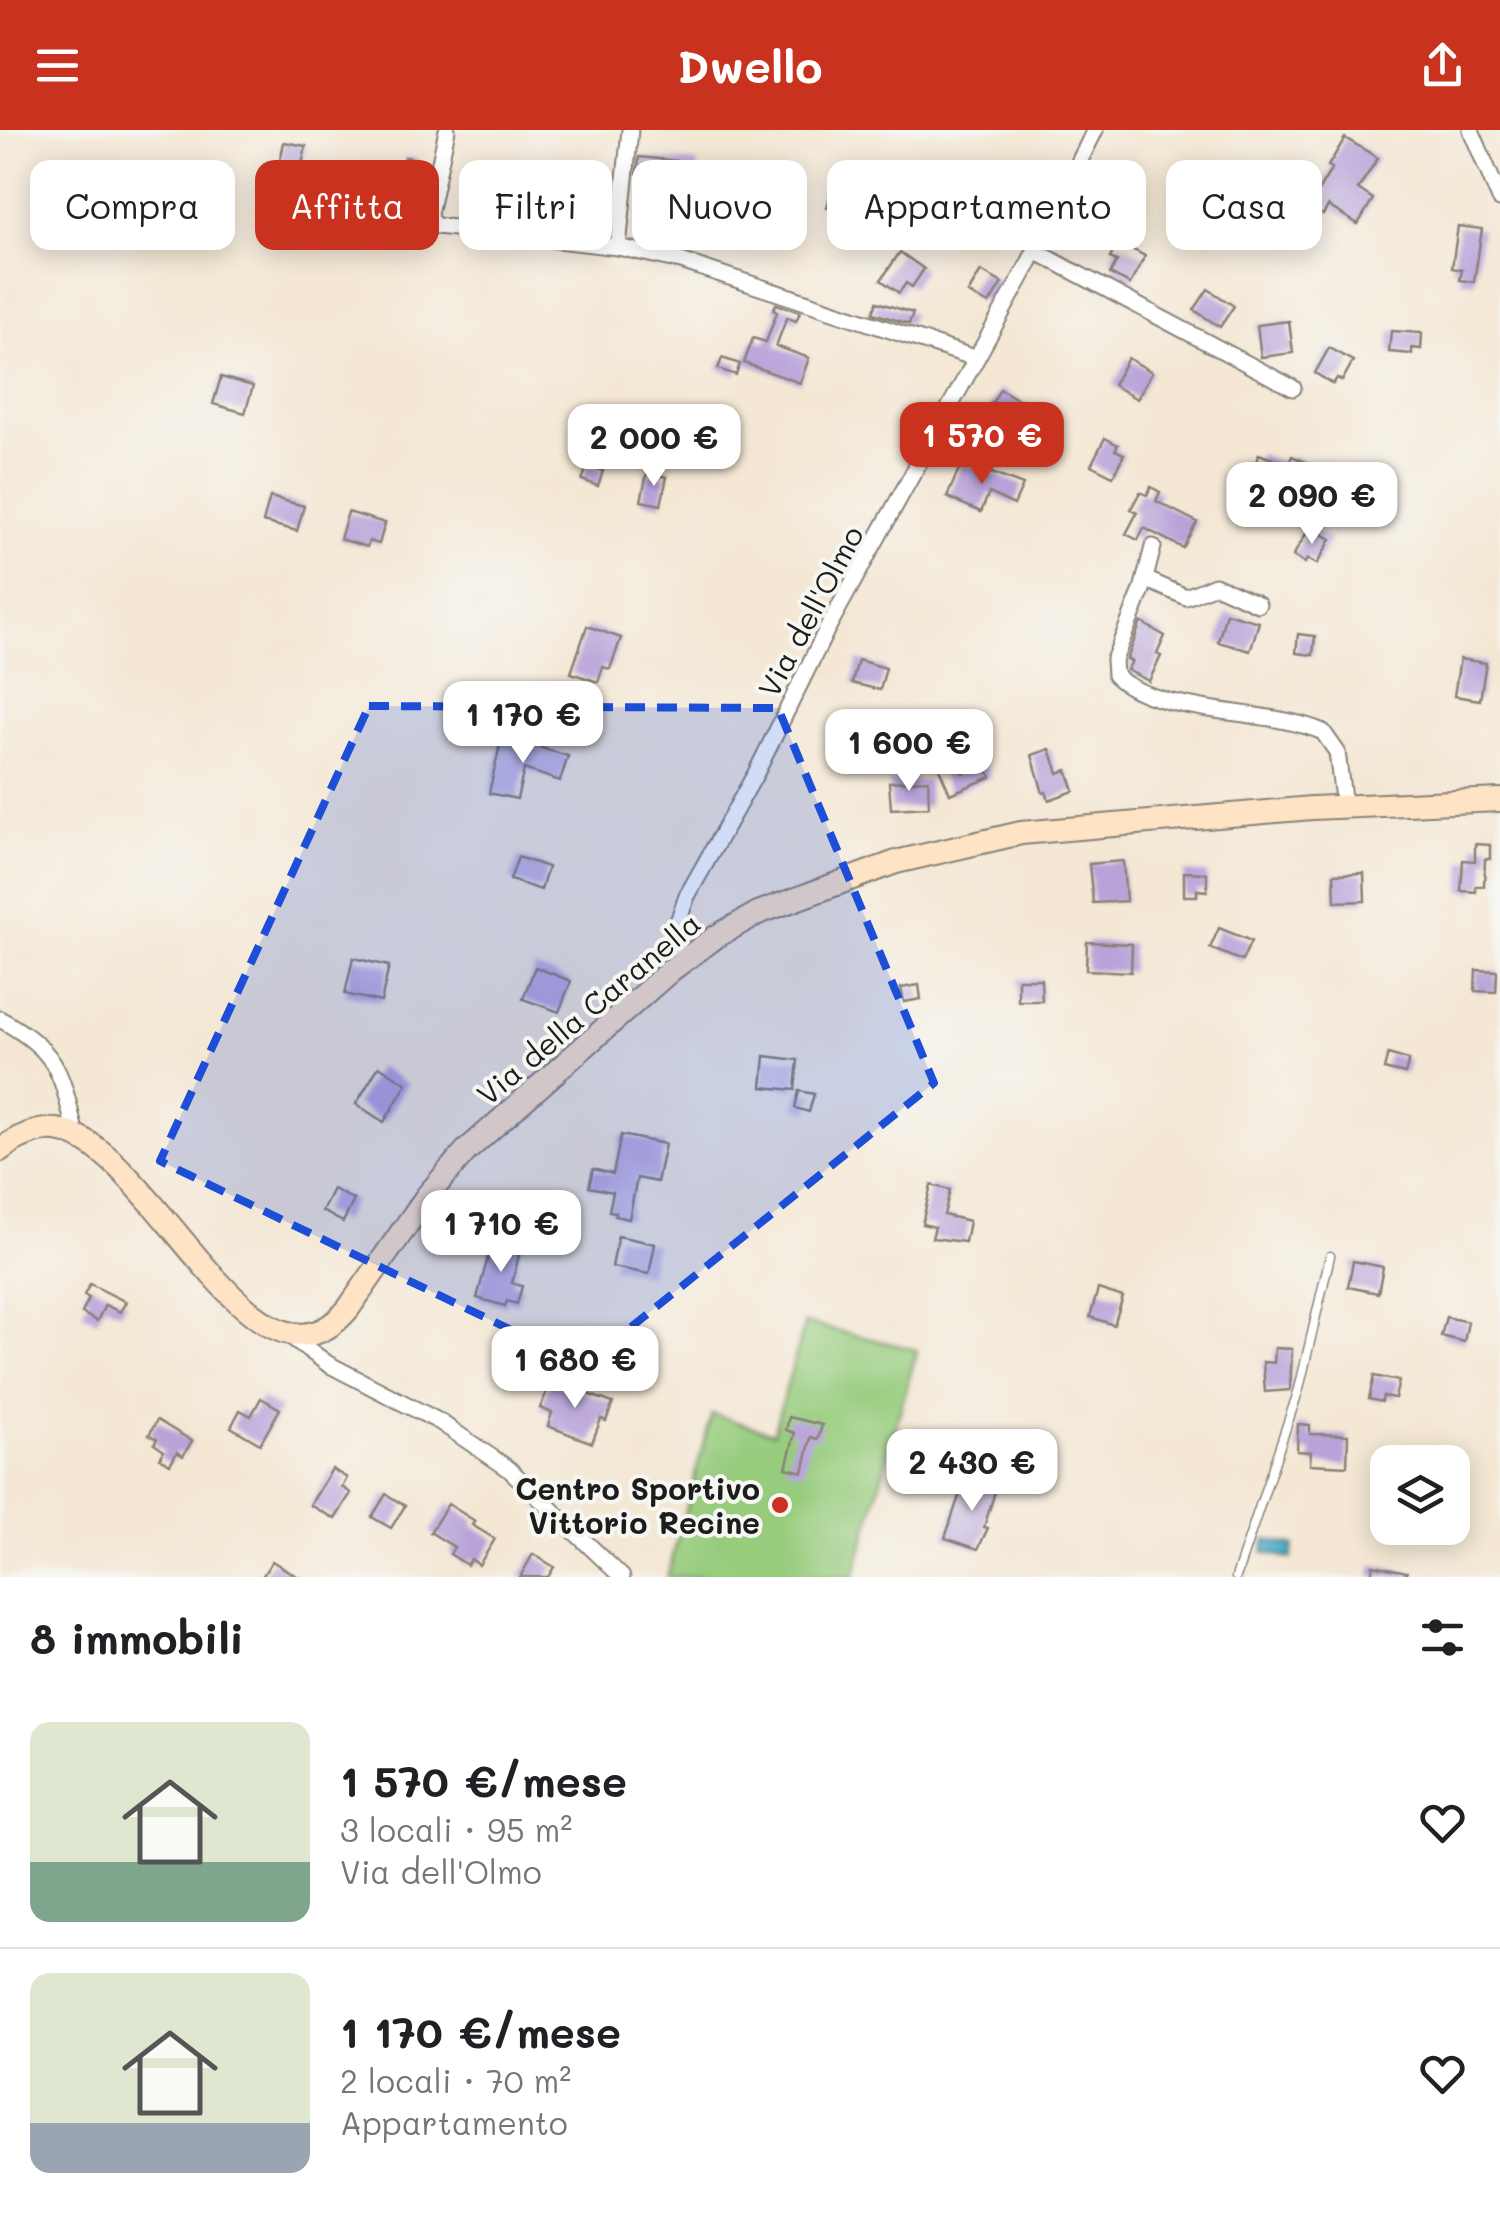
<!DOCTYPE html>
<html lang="it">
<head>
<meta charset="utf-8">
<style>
	:root { --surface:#fff; --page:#f2f2f2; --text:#202124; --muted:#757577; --line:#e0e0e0; --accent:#c8321e }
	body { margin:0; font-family:Mali,sans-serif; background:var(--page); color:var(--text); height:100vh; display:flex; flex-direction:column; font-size:38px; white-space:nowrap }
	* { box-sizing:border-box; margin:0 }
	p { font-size:32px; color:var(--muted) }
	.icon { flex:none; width:55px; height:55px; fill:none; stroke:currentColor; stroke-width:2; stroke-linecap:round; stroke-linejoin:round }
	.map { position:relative; height:1447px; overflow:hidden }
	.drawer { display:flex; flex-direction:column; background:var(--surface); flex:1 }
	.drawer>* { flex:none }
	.top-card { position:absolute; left:30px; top:30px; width:1440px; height:90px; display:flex; gap:20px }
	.tools { position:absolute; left:1370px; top:1315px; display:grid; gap:20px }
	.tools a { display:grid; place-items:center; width:100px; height:100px; border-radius:20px; background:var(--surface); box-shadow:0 5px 25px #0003; font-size:50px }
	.price { position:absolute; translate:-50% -85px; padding:0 22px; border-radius:20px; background:#fff; color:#222; font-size:32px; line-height:65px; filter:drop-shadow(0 2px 5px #0008) }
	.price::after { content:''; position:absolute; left:50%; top:60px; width:30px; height:22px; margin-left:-15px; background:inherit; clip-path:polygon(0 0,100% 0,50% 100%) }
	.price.on { background:var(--accent); color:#fff }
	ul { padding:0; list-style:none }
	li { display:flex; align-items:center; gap:30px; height:250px; padding:0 30px }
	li+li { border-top:2px solid var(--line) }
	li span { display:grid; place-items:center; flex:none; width:280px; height:200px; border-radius:20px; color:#555 }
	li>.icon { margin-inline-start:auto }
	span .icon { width:120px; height:120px; fill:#fffc; stroke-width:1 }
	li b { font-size:42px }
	h2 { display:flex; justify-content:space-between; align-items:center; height:120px; padding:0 30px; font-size:42px }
	.tag { padding:0 35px; border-radius:20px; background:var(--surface); box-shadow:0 5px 25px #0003; font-size:35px; line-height:90px }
	.tag.on { background:var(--accent); color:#fff }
	header { display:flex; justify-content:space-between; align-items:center; height:130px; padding:0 30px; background:var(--accent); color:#fff; font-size:45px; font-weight:700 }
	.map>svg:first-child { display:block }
</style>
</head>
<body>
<header><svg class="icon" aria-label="menu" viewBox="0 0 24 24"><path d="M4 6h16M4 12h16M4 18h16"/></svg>Dwello<svg class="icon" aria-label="share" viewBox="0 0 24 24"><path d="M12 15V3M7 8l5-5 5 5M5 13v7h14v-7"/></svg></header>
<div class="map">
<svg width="1500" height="1447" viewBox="0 0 1500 1447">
	<rect width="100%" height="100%" fill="#f6f6f2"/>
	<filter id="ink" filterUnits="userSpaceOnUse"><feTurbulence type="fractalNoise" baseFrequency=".01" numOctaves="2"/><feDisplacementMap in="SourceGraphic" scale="20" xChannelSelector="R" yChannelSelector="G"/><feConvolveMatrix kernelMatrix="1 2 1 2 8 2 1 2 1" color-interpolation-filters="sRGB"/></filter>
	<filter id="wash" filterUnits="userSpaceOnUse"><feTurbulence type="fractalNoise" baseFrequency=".0048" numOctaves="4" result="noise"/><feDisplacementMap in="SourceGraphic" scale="40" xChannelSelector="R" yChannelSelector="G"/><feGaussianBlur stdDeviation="2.25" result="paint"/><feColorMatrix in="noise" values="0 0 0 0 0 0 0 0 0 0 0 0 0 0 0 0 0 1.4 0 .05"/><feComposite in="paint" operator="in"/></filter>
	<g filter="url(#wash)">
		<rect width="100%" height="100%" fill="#f4e7d4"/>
		<path fill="#97cc7d" stroke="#5a744c" stroke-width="2.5" d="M805,1193L917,1220L854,1447H667L712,1284L773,1303Z"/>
		<path fill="#45a8c5" stroke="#306270" stroke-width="2.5" d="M1266,1409L1294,1416L1291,1429L1263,1422Z"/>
		<g id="blocks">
			<g fill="#b8a3d9">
				<path d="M1345,8L1378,28L1358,59L1373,69L1358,94L1328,76L1323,85L1309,76L1332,38L1328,36Z"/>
				<path d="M284,12L306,16L301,40L279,36Z"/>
				<path d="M405,27L418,29L414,50L401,47Z"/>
				<path d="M639,27L698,33L695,57L674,54L675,48L637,44Z"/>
				<path d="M307,39L348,49L341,75L328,71L331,62L303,55Z"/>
				<path d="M836,41L850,45L840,82L827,78Z"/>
				<path d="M951,44L971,56L963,69L986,83L972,106L959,98L956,103L936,90L946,74L936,68Z"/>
				<path d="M1458,96L1482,99L1474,152L1460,150L1462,140L1452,138Z"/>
				<path d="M1118,112L1145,126L1130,154L1110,144L1117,131L1110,128Z"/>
				<path d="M900,122L924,139L912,157L906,153L899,163L881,150Z"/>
				<path d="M981,141L1002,153L989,174L968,163Z"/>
				<path d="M1208,159L1234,176L1220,197L1194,180Z"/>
				<path d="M877,172L913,183L909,194L873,183Z"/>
				<path d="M776,174L800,182L796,191L787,187L776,216L809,228L800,253L744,233L753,208L766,212L777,182L773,180Z"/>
				<path d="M1289,191L1293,223L1261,227L1257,195Z"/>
				<path d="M1391,201L1422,203L1421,219L1412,218V224L1389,222Z"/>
				<path d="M1329,218L1353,231L1342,251L1337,248L1333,254L1315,243Z"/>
				<path d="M722,228L740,234L736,245L718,239Z"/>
				<path d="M1128,228L1152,242L1137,269L1113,255Z"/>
				<path d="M221,247L253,256L245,283L213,274Z"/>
				<path d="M1000,259L1038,281L1020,312L982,290Z"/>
				<path d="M1105,308L1118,315L1115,320L1124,324L1113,346L1091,335Z"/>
				<path d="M1259,324L1288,335L1292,326L1316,337L1307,357L1274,342L1271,351L1251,344Z"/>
				<path d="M962,332L1023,355L1014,375L989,363L981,382L947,367Z"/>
				<path d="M588,335L603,341L598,356L582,350Z"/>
				<path d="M647,343L667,347L661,375L641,371Z"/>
				<path d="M1151,357L1160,362L1156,371L1197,392L1183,418L1144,398L1138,410L1126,404L1137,383L1131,379L1140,362L1147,365Z"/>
				<path d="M270,367L304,376L297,401L263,392Z"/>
				<path d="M1282,375L1302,384L1297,395L1277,386Z"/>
				<path d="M348,382L385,393L379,414L369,411L367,417L340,409Z"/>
				<path d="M1310,397L1331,409L1317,434L1307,429L1305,433L1293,426Z"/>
				<path d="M1226,483L1259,492L1250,521L1218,512Z"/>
				<path d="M1141,492L1165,506L1157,524L1161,526L1149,551L1127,540L1132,531L1127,529Z"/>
				<path d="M587,496L621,508L610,539L603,537L598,552L571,543Z"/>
				<path d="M1298,504L1315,506L1313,525L1296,523Z"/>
				<path d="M1460,529L1486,533L1480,570L1454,566Z"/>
				<path d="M858,530L886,538L880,560L852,553Z"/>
				<path d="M502,606L568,626L560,651L524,639L517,669L489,663Z"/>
				<path d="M945,612L953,639L959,636L963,643L985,634L991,647L950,664L930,617Z"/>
				<path d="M1050,619L1058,643L1067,640L1074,661L1049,670L1046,662L1043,663L1032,625Z"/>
				<path d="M928,650L929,677L891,679L889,652Z"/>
				<path d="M1475,714L1490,715V729H1485L1484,756H1476V762L1461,761L1463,730L1475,731Z"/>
				<path d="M518,727L548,737L541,760L510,750Z"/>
				<path d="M1123,731L1126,771L1093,773L1089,734Z"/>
				<path d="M1184,742L1207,743V761L1197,760V766H1184Z"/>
				<path d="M1364,743L1365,771L1335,772L1334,744Z"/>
				<path d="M1219,798L1251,811L1242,831L1210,818Z"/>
				<path d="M1087,812L1132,814L1131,842L1086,840Z"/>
				<path d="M353,828L389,836L381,872L345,864Z"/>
				<path d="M535,837L571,851L559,882L523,869Z"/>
				<path d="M1476,840L1497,841L1496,862L1475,861Z"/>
				<path d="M1018,849H1041L1042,871H1018Z"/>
				<path d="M919,855L921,869L904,872L901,858Z"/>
				<path d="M1388,924L1409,930L1405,944L1384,939Z"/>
				<path d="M765,926L798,930L795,960L762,957Z"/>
				<path d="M379,936L407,954L384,992L356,974Z"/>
				<path d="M799,961L814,964L809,982L795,978Z"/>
				<path d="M621,1005L665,1014L657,1052L637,1048L629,1089L615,1086L616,1082L609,1081L613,1062L589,1057L593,1039L613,1044Z"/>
				<path d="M931,1055L950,1060L944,1085L969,1091L965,1112L932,1108L935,1097L922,1094Z"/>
				<path d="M333,1059L354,1070L343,1092L322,1081Z"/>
				<path d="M618,1106L655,1114L649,1144L612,1137Z"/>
				<path d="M493,1109L521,1117L512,1153L522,1156L517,1174L507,1171L505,1176L477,1168Z"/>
				<path d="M1353,1131L1383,1137L1378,1163L1348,1157Z"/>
				<path d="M90,1154L126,1172L120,1182L105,1175L97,1191L82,1183L89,1168L84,1165Z"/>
				<path d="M1098,1159L1123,1167L1114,1195L1090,1187Z"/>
				<path d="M1446,1187L1468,1192L1464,1212L1441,1206Z"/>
				<path d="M1275,1218L1292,1219L1290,1260L1265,1262L1263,1232L1274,1233Z"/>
				<path d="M1374,1246L1399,1251L1395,1268L1383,1266L1382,1272L1369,1269Z"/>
				<path d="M551,1251L613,1273L606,1291L601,1289L592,1313L548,1296L552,1283L540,1278Z"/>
				<path d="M261,1268L280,1279L260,1314L231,1297L240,1280L251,1286Z"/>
				<path d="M789,1287L822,1295L818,1309L811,1307L803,1342L786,1338L795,1303L786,1300Z"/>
				<path d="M157,1290L192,1311L183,1326L177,1322L170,1334L160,1328L164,1321L154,1314L157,1309L149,1305Z"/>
				<path d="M1298,1294L1310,1295V1304L1348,1305L1347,1336L1310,1334L1311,1322L1297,1321Z"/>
				<path d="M332,1339L347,1348L342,1357L351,1363L335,1389L310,1375Z"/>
				<path d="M973,1347L997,1355L984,1397L988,1398L978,1419L945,1408L963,1354L970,1357Z"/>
				<path d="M386,1364L405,1376L391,1398L372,1387Z"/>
				<path d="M448,1374L475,1391L472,1395L495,1409L479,1435L471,1429L467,1435L450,1424L454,1417L430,1402Z"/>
				<path d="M533,1424L554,1437L548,1447H520Z"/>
				<path d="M272,1431L298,1447H262Z"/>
				<path d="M1373,1435L1407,1442V1447H1371Z"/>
			</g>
		</g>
	</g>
	<g filter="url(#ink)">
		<use href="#blocks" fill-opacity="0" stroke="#888278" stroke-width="2.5"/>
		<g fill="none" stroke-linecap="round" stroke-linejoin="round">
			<g stroke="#888278" stroke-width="11">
				<path id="service" d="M1236,1447L1299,1259L1330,1126"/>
			</g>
			<g stroke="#888278" stroke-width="19">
				<g id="minor">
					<path d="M447,0L429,84L431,92L437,96L618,117L681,131L975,228"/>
					<path d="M1471,0L1500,69"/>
					<path d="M618,117L630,0"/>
					<path d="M1035,121L1293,258"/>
					<path d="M1153,417L1142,460L1114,530L1115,545C1156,586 1269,578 1323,602L1337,622L1344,676"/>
					<path d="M1145,449L1186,467L1215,455L1258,474"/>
					<path d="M682,831L674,803L687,766L756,643L827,499L1028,135L1095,0"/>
					<path d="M0,889C60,923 61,942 76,1006"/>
					<path d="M290,1206L328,1234L440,1292L509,1339L622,1447"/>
				</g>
			</g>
			<g stroke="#888278" stroke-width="26">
				<path id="secondary" d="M0,1020C16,1008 35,998 56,1000C151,1010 255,1289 348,1179L427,1066L466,1021L671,840L717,806L758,783L896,732L1021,703L1312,678L1500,670"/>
			</g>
			<use href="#service" stroke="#fff" stroke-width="8"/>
			<use href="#minor" stroke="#fff" stroke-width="15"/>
			<use href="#secondary" stroke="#fee4c5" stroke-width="22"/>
		</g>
	</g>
	<path fill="#1d4ed8" fill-opacity="0.2" stroke="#1d4ed8" stroke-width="8" stroke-dasharray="20 12" stroke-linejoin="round" d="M369,576L778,578L934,953L584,1235L160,1031Z"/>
	<circle fill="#c8321e" stroke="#f6f6f2" stroke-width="4" cx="780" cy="1375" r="10"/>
	<g text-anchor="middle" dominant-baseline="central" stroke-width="8" stroke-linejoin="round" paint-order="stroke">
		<g font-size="30" fill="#1c1c1c" stroke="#f6f6f2">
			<text transform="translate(810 481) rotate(-62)">Via dell'Olmo</text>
			<text transform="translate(588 878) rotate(-40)">Via della Caranella</text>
		</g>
		<g font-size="30" font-weight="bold" fill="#1c1c1c" stroke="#f6f6f2" text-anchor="end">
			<text x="760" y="1358">Centro Sportivo<tspan x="760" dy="34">Vittorio Recine</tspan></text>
		</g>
	</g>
</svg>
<div class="tools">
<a><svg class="icon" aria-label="layers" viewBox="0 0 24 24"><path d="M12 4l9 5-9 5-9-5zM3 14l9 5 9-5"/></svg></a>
</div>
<b class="price on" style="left:982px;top:357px">1 570 €</b>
<b class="price" style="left:654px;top:359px">2 000 €</b>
<b class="price" style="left:1312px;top:417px">2 090 €</b>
<b class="price" style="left:523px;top:636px">1 170 €</b>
<b class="price" style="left:909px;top:664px">1 600 €</b>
<b class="price" style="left:501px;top:1145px">1 710 €</b>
<b class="price" style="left:575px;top:1281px">1 680 €</b>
<b class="price" style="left:972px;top:1384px">2 430 €</b>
<div class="top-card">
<a class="tag">Compra</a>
<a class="tag on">Affitta</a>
<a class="tag">Filtri</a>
<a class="tag">Nuovo</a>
<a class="tag">Appartamento</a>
<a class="tag">Casa</a>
</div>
</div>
<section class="drawer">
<h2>8 immobili<svg class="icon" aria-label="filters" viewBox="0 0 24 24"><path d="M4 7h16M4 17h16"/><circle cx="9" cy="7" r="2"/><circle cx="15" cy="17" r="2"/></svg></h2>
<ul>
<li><span style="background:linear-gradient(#dfe7d0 70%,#7fa58c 0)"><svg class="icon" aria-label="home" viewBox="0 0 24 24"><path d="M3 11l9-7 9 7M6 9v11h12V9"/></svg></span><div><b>1 570 €/mese</b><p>3 locali · 95 m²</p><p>Via dell'Olmo</p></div><svg class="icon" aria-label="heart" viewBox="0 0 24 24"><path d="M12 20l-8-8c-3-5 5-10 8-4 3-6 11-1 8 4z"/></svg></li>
<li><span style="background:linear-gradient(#dfe7d0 75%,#9aa5b1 0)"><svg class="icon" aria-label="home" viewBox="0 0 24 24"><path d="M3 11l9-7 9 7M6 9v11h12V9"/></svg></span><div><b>1 170 €/mese</b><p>2 locali · 70 m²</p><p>Appartamento</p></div><svg class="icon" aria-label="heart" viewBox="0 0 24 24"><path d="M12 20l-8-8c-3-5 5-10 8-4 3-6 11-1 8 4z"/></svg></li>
</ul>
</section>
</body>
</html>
